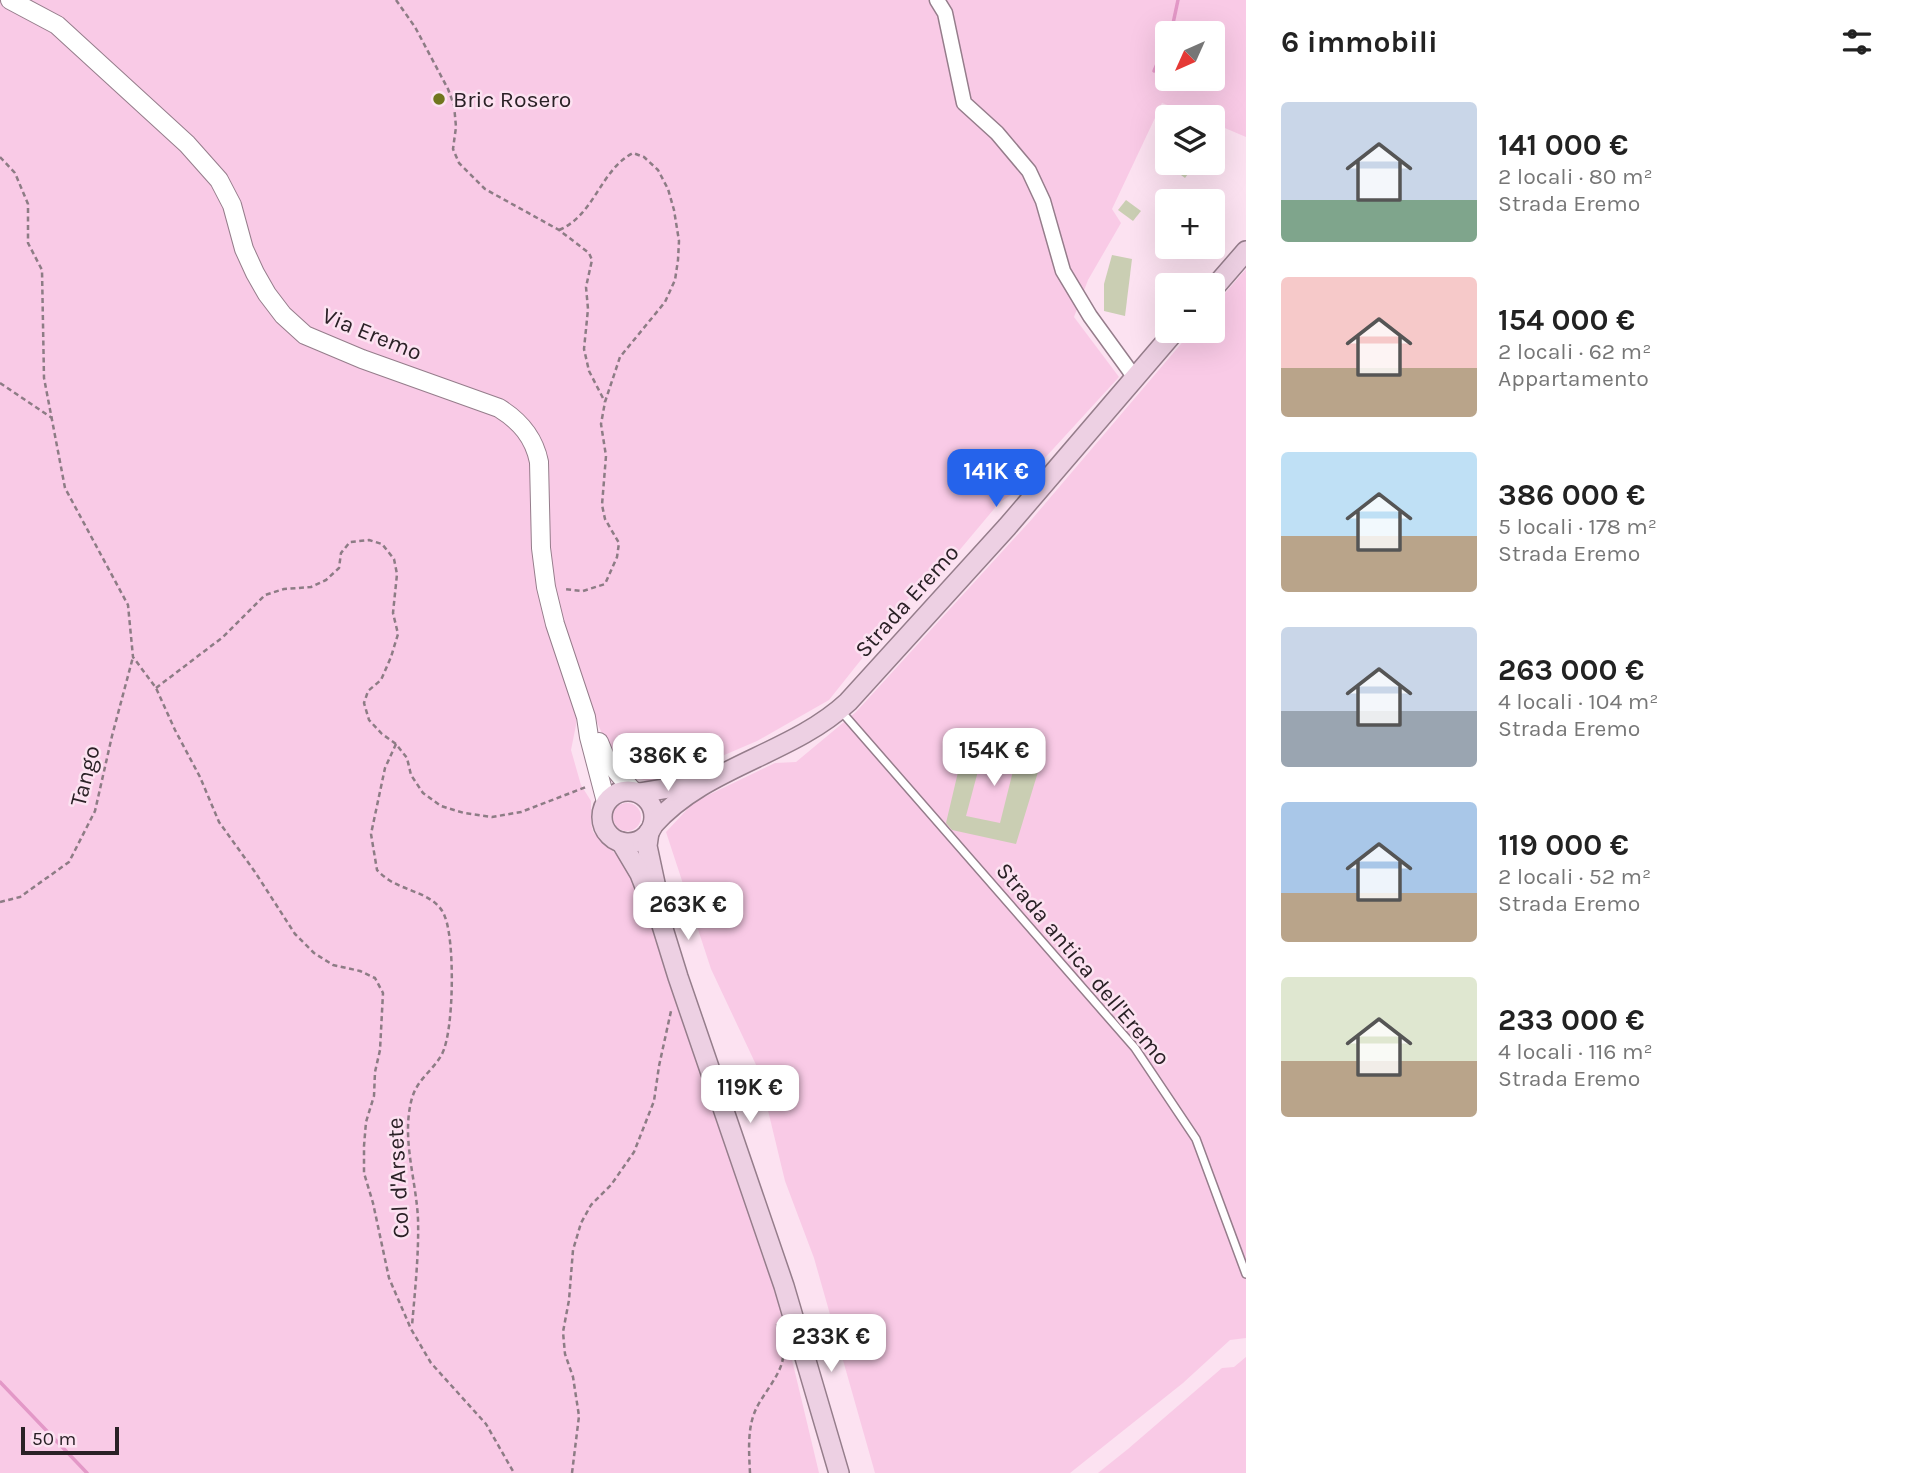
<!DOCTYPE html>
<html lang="it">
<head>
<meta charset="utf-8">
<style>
	:root { --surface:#fff; --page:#f6f6f6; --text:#222; --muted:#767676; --accent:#2563eb }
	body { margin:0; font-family:Karla,sans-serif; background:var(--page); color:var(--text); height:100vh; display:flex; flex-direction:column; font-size:26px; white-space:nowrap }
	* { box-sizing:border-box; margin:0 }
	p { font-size:23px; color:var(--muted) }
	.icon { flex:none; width:38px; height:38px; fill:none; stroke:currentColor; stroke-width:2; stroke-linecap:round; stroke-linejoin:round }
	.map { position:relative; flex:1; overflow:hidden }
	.details { display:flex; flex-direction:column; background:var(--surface); width:665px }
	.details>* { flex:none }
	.needle { width:46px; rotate:225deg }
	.controls { position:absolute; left:1155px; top:21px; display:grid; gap:14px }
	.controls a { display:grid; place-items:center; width:70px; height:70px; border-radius:7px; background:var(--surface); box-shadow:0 7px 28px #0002; font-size:35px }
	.scale { position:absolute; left:21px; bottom:18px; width:98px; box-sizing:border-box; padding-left:7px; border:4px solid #2a2126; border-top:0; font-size:19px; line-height:24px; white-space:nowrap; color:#2a2126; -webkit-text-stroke:5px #fce2f1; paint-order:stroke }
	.price { position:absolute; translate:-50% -60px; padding:0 16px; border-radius:14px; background:#fff; color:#222; font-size:23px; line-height:46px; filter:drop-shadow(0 2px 4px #0008) }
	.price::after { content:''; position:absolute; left:50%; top:42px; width:21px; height:16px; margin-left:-10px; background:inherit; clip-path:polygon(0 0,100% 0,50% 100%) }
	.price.current { background:var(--accent); color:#fff }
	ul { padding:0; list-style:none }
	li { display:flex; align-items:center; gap:21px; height:175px; padding:0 35px }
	li span { display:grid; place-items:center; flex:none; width:196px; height:140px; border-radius:7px; color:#555 }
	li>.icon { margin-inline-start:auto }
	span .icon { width:84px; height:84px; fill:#fffc; stroke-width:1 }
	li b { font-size:30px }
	h2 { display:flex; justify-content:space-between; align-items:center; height:84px; padding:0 35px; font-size:30px }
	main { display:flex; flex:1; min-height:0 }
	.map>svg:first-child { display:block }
</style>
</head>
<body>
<main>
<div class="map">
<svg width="1246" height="1473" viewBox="0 0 1246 1473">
	<rect width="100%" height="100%" fill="#fce2f1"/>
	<g fill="#f9cae6" fill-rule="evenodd">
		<path d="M0,0H1246V137L1213,123V117H1198L1162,103L1112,209L1121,223L1088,280L1074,317L1119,377L1011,495L999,503L942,571L902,604L872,646L829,700L757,741L687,771L684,780C671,781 654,785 641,779C597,759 585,675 565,634L577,708L576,725L571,750L581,785L591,801V823L593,832L629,867L646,908L772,1276L819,1473H0ZM1167,33H1213V79H1167Z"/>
		<path d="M1246,269V1338L1230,1340L1183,1383L1070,1473H875L814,1258L785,1181L758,1069L711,969L666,832L694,802L775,763L796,762L856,712L1032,519L1192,331H1213V307Z"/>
		<circle cx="627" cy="817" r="14"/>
		<path d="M1246,1357V1473H1098L1128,1449L1222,1368L1234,1367Z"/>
	</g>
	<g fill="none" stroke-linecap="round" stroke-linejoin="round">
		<g stroke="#e398c7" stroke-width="3.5">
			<path d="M1171,33L1178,0"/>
			<path d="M1154,71L1167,41"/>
			<path d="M0,1382L87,1473"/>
		</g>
	</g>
	<g fill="#caceb3" fill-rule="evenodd">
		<path d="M1165,163H1196L1185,178Z"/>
		<path d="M1126,200L1141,211L1133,221L1118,210Z"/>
		<path d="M1112,255L1132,259L1125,316L1104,311V284Z"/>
		<path d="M967,734L1045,749L1016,844L952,830L946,823ZM982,756L1015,763L1000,823L966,816Z"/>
	</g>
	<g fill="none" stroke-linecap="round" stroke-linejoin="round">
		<g stroke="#957d8b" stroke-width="10">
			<path id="service" d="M840,710L1135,1048L1196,1139L1246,1274"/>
		</g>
		<g stroke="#957d8b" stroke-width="17">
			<path id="minor" d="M937,0L945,13L964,103L997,133L1029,171L1043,201L1063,271L1090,316L1135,378"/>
		</g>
		<g stroke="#957d8b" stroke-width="20">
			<g id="tertiary">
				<path d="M10,0L57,25L187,144L219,180L232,205L244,249L255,273L267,294L283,315L305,335L362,359L499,408C520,421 534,437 539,462L541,548L546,587L555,624L586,717L589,737L606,802"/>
				<path d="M599,742L606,759L633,791"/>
			</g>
		</g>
		<g stroke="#957d8b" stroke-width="22">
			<g id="secondary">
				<path d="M1213,289L1246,251"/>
				<circle cx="628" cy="817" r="26"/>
				<path d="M639,793L700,783"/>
				<path d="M653,825C705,766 791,755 848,702L1007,527L1175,331"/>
				<path d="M649,832L647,846L656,888"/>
				<path d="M621,842L640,874L653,907L660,919L678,977L784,1286L839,1473"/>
			</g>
		</g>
		<g stroke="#8d7c85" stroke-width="2.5" stroke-dasharray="5 3.5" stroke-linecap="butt">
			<path d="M396,0L415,27L448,89L454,105L456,127L453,149L459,163L485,189L559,230L589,253L592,260L586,287L588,309L584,349L589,371L605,402"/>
			<path d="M0,157L15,173L28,204V243L42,270L44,378L65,488L128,605L133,657L156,688L175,730L200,777L219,822L255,872L295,934L314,953L333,965L360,971L375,978L383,993L380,1050L375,1072L374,1096L366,1122L364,1146V1173L373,1203L389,1278L411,1329L431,1363L486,1424L514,1473"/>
			<path d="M559,230C595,215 600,170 633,153L644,157L658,170L668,189L674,210L679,241L678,260L675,280L665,302L620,357L605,402L601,424L606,456L602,505L605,519L619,543L617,557L605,584L583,591L563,589"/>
			<path d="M0,383L52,418"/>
			<path d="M156,688L223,637L265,595L284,589L311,587L326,580L339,568L341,553L350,542L369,540L382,544L394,559L397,574L393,613L398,634L391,657L381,680L368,691L364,703L369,720L382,734L396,744L407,758L411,775L423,793L441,806L464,813L492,817L521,812L586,787"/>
			<path d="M396,744L385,768L371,834L377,870C380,873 384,877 389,880C407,892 437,894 445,917C455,942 454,1031 442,1054C433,1071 418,1078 412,1098C401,1138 416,1178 418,1219C419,1254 415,1290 412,1326"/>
			<path d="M0,902L20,897L69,862L95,811L112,736L133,657"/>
			<path d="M572,1473L579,1416L573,1377L565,1354L563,1332L569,1300L573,1250L581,1223L591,1205L611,1185L634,1152L654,1101L659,1066L671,1011"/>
			<path d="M750,1473C749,1452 747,1428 756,1409C763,1394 783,1372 783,1356C784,1346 779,1334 777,1324"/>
		</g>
		<use href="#service" stroke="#fff" stroke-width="7"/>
		<use href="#minor" stroke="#fff" stroke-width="14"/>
		<use href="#tertiary" stroke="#fff" stroke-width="18"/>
		<use href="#secondary" stroke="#edd0e3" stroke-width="19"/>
	</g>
	<circle fill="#70761e" stroke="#fce2f1" stroke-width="2.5" cx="439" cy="99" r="7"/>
	<g text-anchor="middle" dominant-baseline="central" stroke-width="5" stroke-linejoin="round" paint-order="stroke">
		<g font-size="23" fill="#2a2126" stroke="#fce2f1" text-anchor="start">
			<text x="453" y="99">Bric Rosero</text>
		</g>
		<g font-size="23" fill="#2a2126" stroke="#fce2f1">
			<text transform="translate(372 334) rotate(22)">Via Eremo</text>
			<text transform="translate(907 601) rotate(-48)">Strada Eremo</text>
			<text transform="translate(85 776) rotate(-76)">Tango</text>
			<text transform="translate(1083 964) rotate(50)">Strada antica dell'Eremo</text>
			<text transform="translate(398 1178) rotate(-93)">Col d'Arsete</text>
		</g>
	</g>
</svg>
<div class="controls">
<a><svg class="needle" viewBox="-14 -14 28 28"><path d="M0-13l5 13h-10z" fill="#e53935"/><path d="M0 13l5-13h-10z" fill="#767676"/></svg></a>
<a><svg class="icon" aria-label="layers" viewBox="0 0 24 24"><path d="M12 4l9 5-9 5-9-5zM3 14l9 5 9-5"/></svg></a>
<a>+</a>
<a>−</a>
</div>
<div class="scale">50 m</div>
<b class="price current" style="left:996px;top:509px">141K €</b>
<b class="price" style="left:994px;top:788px">154K €</b>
<b class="price" style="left:668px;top:793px">386K €</b>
<b class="price" style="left:688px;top:942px">263K €</b>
<b class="price" style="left:750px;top:1125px">119K €</b>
<b class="price" style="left:831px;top:1374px">233K €</b>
</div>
<section class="details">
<h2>6 immobili<svg class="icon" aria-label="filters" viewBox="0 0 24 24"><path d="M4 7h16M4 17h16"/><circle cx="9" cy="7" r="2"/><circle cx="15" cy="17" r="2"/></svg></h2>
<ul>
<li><span style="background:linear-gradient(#c9d6e8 70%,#7fa58c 0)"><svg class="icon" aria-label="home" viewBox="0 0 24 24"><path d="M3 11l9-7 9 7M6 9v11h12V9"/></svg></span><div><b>141 000 €</b><p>2 locali · 80 m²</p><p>Strada Eremo</p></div></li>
<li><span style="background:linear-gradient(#f6c9c9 65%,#b9a48a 0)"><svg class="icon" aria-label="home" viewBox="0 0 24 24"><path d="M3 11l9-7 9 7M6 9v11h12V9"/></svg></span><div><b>154 000 €</b><p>2 locali · 62 m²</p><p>Appartamento</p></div></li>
<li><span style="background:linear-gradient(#bfe0f5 60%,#b9a48a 0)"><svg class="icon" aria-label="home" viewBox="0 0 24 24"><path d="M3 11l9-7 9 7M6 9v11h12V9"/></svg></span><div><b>386 000 €</b><p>5 locali · 178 m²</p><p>Strada Eremo</p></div></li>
<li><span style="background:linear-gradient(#c9d6e8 60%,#9aa5b1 0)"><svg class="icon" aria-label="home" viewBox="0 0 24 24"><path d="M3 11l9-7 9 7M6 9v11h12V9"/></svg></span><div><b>263 000 €</b><p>4 locali · 104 m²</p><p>Strada Eremo</p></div></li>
<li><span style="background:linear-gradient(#a9c7e8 65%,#b9a48a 0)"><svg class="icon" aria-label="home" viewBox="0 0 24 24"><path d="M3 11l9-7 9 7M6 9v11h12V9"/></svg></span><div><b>119 000 €</b><p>2 locali · 52 m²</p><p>Strada Eremo</p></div></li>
<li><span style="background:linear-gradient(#dfe7d0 60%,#b9a48a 0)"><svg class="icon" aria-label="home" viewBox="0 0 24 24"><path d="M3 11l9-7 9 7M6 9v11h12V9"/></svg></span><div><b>233 000 €</b><p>4 locali · 116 m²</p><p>Strada Eremo</p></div></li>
</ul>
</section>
</main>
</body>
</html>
